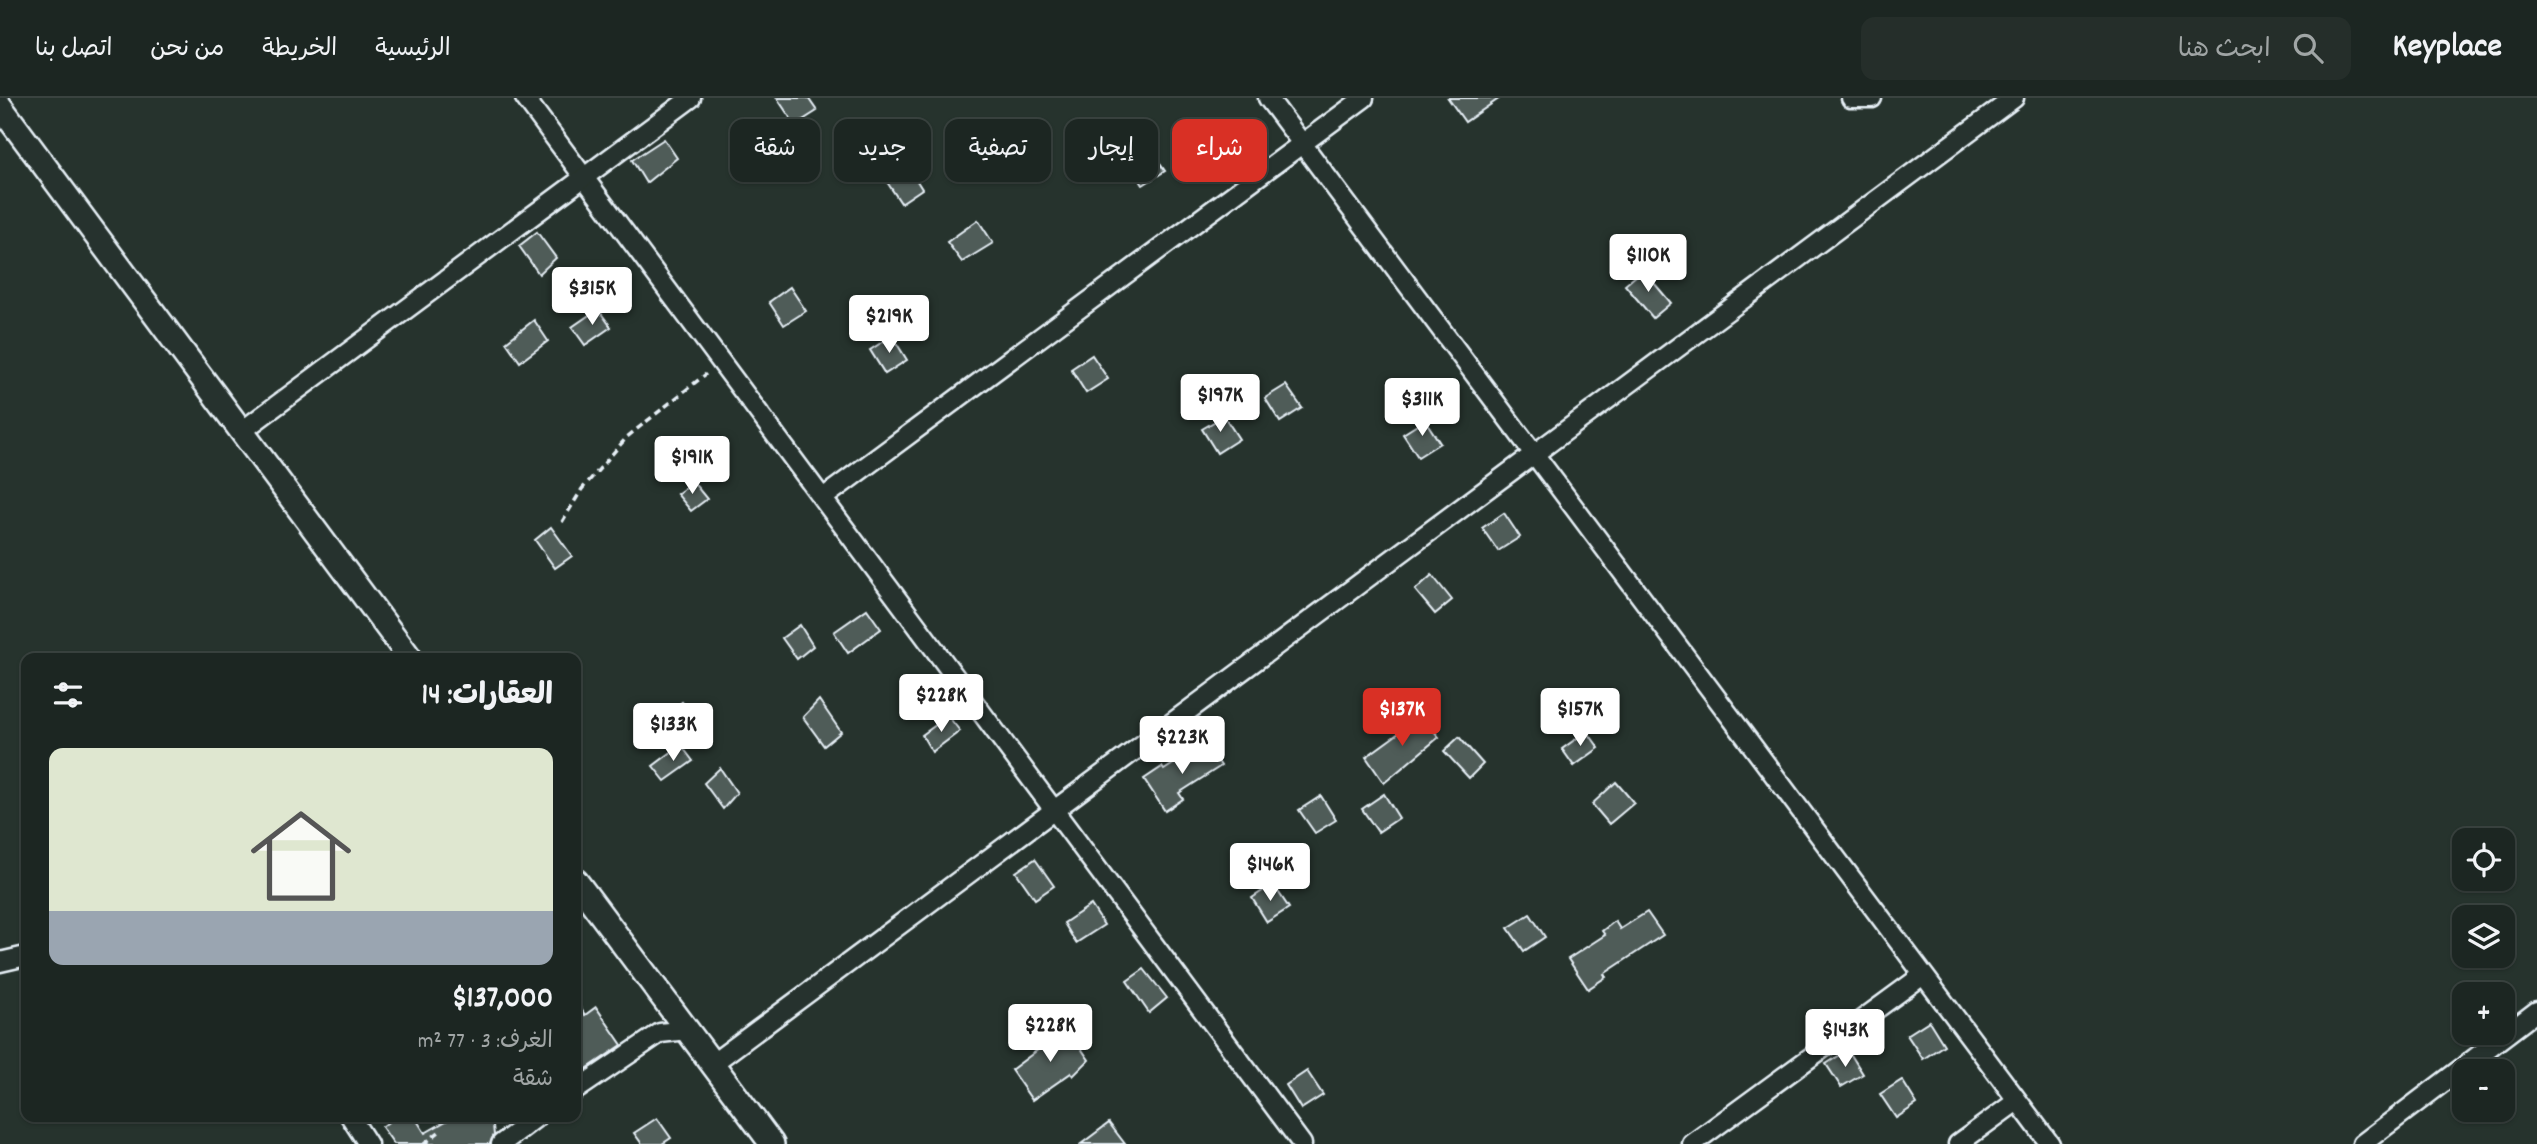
<!DOCTYPE html>
<html lang="ar">
<head>
<meta charset="utf-8">
<style>
	:root { --surface:#1c2622; --page:#252e2a; --text:#f1f3f6; --muted:#a0a5a5; --line:#3a4340; --accent:#d93025 }
	body { margin:0; font-family:Dekko,"Playpen Sans Arabic",sans-serif; background:var(--page); color:var(--text); direction:rtl; height:100vh; display:flex; flex-direction:column; font-size:26px; white-space:nowrap }
	* { box-sizing:border-box; margin:0 }
	p { font-size:23px; color:var(--muted) }
	.icon { flex:none; width:38px; height:38px; fill:none; stroke:currentColor; stroke-width:2; stroke-linecap:round; stroke-linejoin:round }
	.map { position:relative; flex:1; overflow:hidden; direction:ltr }
	.side { position:absolute; left:21px; top:555px; width:560px; height:469px; display:flex; flex-direction:column; background:var(--surface); border-radius:14px; box-shadow:0 2px 5px #0004,0 0 0 2px var(--line); direction:rtl }
	.side>* { flex:none }
	.banner { position:absolute; left:602px; top:21px; width:665px; height:63px; direction:rtl; display:flex; gap:14px }
	.fabs { position:absolute; left:2452px; top:730px; display:grid; gap:14px }
	.fabs a { display:grid; place-items:center; width:63px; height:63px; border-radius:14px; background:var(--surface); box-shadow:0 2px 5px #0004,0 0 0 2px var(--line); font-size:35px }
	.price { position:absolute; translate:-50% -60px; padding:0 16px; border-radius:7px; background:#fff; color:#222; font-size:23px; line-height:46px; filter:drop-shadow(0 2px 4px #0008) }
	.price::after { content:''; position:absolute; left:50%; top:42px; width:21px; height:16px; margin-left:-10px; background:inherit; clip-path:polygon(0 0,100% 0,50% 100%) }
	.price.active { background:var(--accent); color:#fff }
	ul { padding:0; list-style:none }
	li { display:grid; align-content:center; gap:14px; height:371px; padding:0 28px }
	li+li { border-top:2px solid var(--line) }
	li span { display:grid; place-items:center; height:217px; border-radius:14px; color:#555 }
	li>.icon { margin-inline-start:auto }
	span .icon { width:126px; height:126px; fill:#fffc; stroke-width:1 }
	li b { font-size:30px }
	h2 { display:flex; justify-content:space-between; align-items:center; height:84px; padding:0 28px; font-size:30px }
	.pill { padding:0 24px; border-radius:14px; background:var(--surface); box-shadow:0 2px 5px #0004,0 0 0 2px var(--line); font-size:24px; line-height:63px }
	.pill.active { background:var(--accent); color:#fff }
	header { display:flex; align-items:center; gap:42px; box-sizing:border-box; height:98px; padding:0 35px; background:var(--surface); border-bottom:2px solid var(--line) }
	header strong { font-size:33px }
	nav { display:flex; gap:38px; margin-inline-start:auto; font-size:24px }
	.search { width:490px; height:63px; background:var(--page); display:flex; align-items:center; gap:18px; box-sizing:border-box; padding:0 24px; border-radius:14px; color:var(--muted); font-size:26px }
	.map>svg:first-child { display:block }
</style>
</head>
<body>
<header>
<strong>Keyplace</strong>
<div class="search"><svg class="icon" aria-label="search" viewBox="0 0 24 24"><circle cx="10" cy="10" r="6"/><path d="M15 15l6 6"/></svg>ابحث هنا</div>
<nav><a>الرئيسية</a><a>الخريطة</a><a>من نحن</a><a>اتصل بنا</a></nav>
</header>
<div class="map">
<svg width="2537" height="1046" viewBox="0 0 2537 1046">
	<rect width="100%" height="100%" fill="#26332d"/>
	<filter id="ink" filterUnits="userSpaceOnUse"><feTurbulence type="fractalNoise" baseFrequency=".0143" numOctaves="2"/><feDisplacementMap in="SourceGraphic" scale="14" xChannelSelector="R" yChannelSelector="G"/><feConvolveMatrix kernelMatrix="1 2 1 2 8 2 1 2 1" color-interpolation-filters="sRGB"/></filter>
	<g filter="url(#ink)">
		<g fill="#505c59" stroke="#e8f1f8" stroke-width="2">
			<path d="M777,0H808L817,13L795,27Z"/>
			<path d="M1448,0H1500L1465,24Z"/>
			<path d="M664,41L677,60L646,85L632,62Z"/>
			<path d="M1149,50L1165,73L1143,87L1128,64Z"/>
			<path d="M907,67L922,91L901,105L885,81Z"/>
			<path d="M978,122L993,145L962,164L947,144Z"/>
			<path d="M537,134L556,160L539,176L519,148Z"/>
			<path d="M1643,172L1671,205L1653,220L1625,187Z"/>
			<path d="M790,189L806,213L784,227L769,204Z"/>
			<path d="M598,211L611,229L585,247L572,229Z"/>
			<path d="M534,222L548,243L520,264L506,244Z"/>
			<path d="M892,238L907,262L885,276L870,252Z"/>
			<path d="M1092,257L1108,281L1086,295L1071,271Z"/>
			<path d="M1286,287L1302,310L1280,324L1265,300Z"/>
			<path d="M1224,318L1239,341L1217,355L1202,331Z"/>
			<path d="M1425,322L1440,345L1418,359L1403,336Z"/>
			<path d="M693,384L707,401L691,413L677,396Z"/>
			<path d="M1504,415L1520,439L1498,453L1482,430Z"/>
			<path d="M551,429L572,458L555,470L535,442Z"/>
			<path d="M1432,477L1452,502L1435,516L1415,492Z"/>
			<path d="M867,511L881,531L848,555L834,534Z"/>
			<path d="M800,527L813,548L797,561L782,540Z"/>
			<path d="M819,602L841,634L824,648L803,619Z"/>
			<path d="M682,604L697,622L691,626L692,630L681,638L666,617Z"/>
			<path d="M1419,615L1439,639L1384,685L1366,659L1403,632L1402,630Z"/>
			<path d="M948,618L960,633L932,654L922,637Z"/>
			<path d="M1587,633L1599,650L1574,668L1562,651Z"/>
			<path d="M1459,639L1483,666L1469,680L1444,653Z"/>
			<path d="M1206,645L1221,668L1179,695L1183,701L1165,713L1144,681L1162,669L1164,672Z"/>
			<path d="M681,647L693,663L665,683L653,668Z"/>
			<path d="M720,670L737,695L723,711L704,685Z"/>
			<path d="M1616,684L1634,705L1609,726L1592,706Z"/>
			<path d="M1384,696L1399,720L1378,734L1362,711Z"/>
			<path d="M1321,698L1336,722L1315,735L1299,712Z"/>
			<path d="M1035,761L1054,788L1035,801L1016,774Z"/>
			<path d="M1273,786L1289,810L1267,824L1252,800Z"/>
			<path d="M1091,807L1104,827L1076,845L1064,825Z"/>
			<path d="M1647,814L1663,837L1604,876L1606,879L1588,891L1568,861L1605,837L1602,833L1615,823L1620,831Z"/>
			<path d="M1530,816L1545,839L1524,853L1508,830Z"/>
			<path d="M1144,871L1167,900L1149,915L1127,883Z"/>
			<path d="M576,903L585,917L596,909L622,947L576,978Z"/>
			<path d="M1929,923L1944,947L1923,961L1907,937Z"/>
			<path d="M1067,930L1089,962L1073,978L1071,975L1032,1002L1011,972Z"/>
			<path d="M1848,952L1863,976L1841,989L1826,966Z"/>
			<path d="M1307,973L1323,997L1301,1011L1286,987Z"/>
			<path d="M1902,982L1917,1006L1896,1020L1880,996Z"/>
			<path d="M396,1018H414L425,1035L455,1018H492L494,1037L490,1046H394L382,1029Z"/>
			<path d="M657,1020L671,1040L662,1046H642L634,1035Z"/>
			<path d="M1109,1025L1125,1046H1081Z"/>
		</g>
		<g fill="none" stroke-linecap="round" stroke-linejoin="round">
			<g stroke="#e8f1f8" stroke-width="23">
				<g id="street">
					<path d="M525,0L1302,1046"/>
					<path d="M1268,0L2050,1046"/>
					<path d="M1851,0H1872"/>
					<path d="M242,333L691,0"/>
					<path d="M823,400L1364,0"/>
					<path d="M0,864L26,858"/>
					<path d="M712,966L2014,0"/>
					<path d="M576,992L660,935L687,932"/>
					<path d="M350,1018L368,1046"/>
					<path d="M501,1046L538,1018"/>
					<path d="M1692,1046L1923,877"/>
					<path d="M1958,1046L2017,1003"/>
					<path d="M2362,1046L2537,913"/>
				</g>
			</g>
			<g stroke="#e8f1f8" stroke-width="28">
				<g id="secondary">
					<path d="M0,8L410,560"/>
					<path d="M576,783L772,1046"/>
				</g>
			</g>
			<g stroke="#e8f1f8" stroke-width="3.5" stroke-dasharray="7 5" stroke-linecap="butt">
				<path d="M562,424L582,391L627,339L706,276"/>
				<path d="M424,1046L440,1033"/>
			</g>
			<use href="#street" stroke="#26332d" stroke-width="18"/>
			<use href="#secondary" stroke="#26332d" stroke-width="23"/>
		</g>
	</g>
</svg>
<div class="fabs">
<a><svg class="icon" aria-label="locate" viewBox="0 0 24 24"><circle cx="12" cy="12" r="6"/><path d="M12 2v4M12 18v4M2 12h4M18 12h4"/></svg></a>
<a><svg class="icon" aria-label="layers" viewBox="0 0 24 24"><path d="M12 4l9 5-9 5-9-5zM3 14l9 5 9-5"/></svg></a>
<a>+</a>
<a>−</a>
</div>
<b class="price" style="left:1648px;top:196px">$110K</b>
<b class="price" style="left:592px;top:229px">$315K</b>
<b class="price" style="left:889px;top:257px">$219K</b>
<b class="price" style="left:1220px;top:336px">$197K</b>
<b class="price" style="left:1422px;top:340px">$311K</b>
<b class="price" style="left:692px;top:398px">$191K</b>
<b class="price" style="left:941px;top:636px">$228K</b>
<b class="price active" style="left:1402px;top:650px">$137K</b>
<b class="price" style="left:1580px;top:650px">$157K</b>
<b class="price" style="left:673px;top:665px">$133K</b>
<b class="price" style="left:1182px;top:678px">$223K</b>
<b class="price" style="left:1270px;top:805px">$146K</b>
<b class="price" style="left:1050px;top:966px">$228K</b>
<b class="price" style="left:1845px;top:971px">$143K</b>
<div class="banner">
<a class="pill active">شراء</a>
<a class="pill">إيجار</a>
<a class="pill">تصفية</a>
<a class="pill">جديد</a>
<a class="pill">شقة</a>
</div>
<section class="side">
<h2>العقارات: 14<svg class="icon" aria-label="filters" viewBox="0 0 24 24"><path d="M4 7h16M4 17h16"/><circle cx="9" cy="7" r="2"/><circle cx="15" cy="17" r="2"/></svg></h2>
<ul>
<li><span style="background:linear-gradient(#dfe7d0 75%,#9aa5b1 0)"><svg class="icon" aria-label="home" viewBox="0 0 24 24"><path d="M3 11l9-7 9 7M6 9v11h12V9"/></svg></span><div><b>$137,000</b><p>الغرف: 3 · 77 m²</p><p>شقة</p></div></li>
</ul>
</section>
</div>
</body>
</html>
